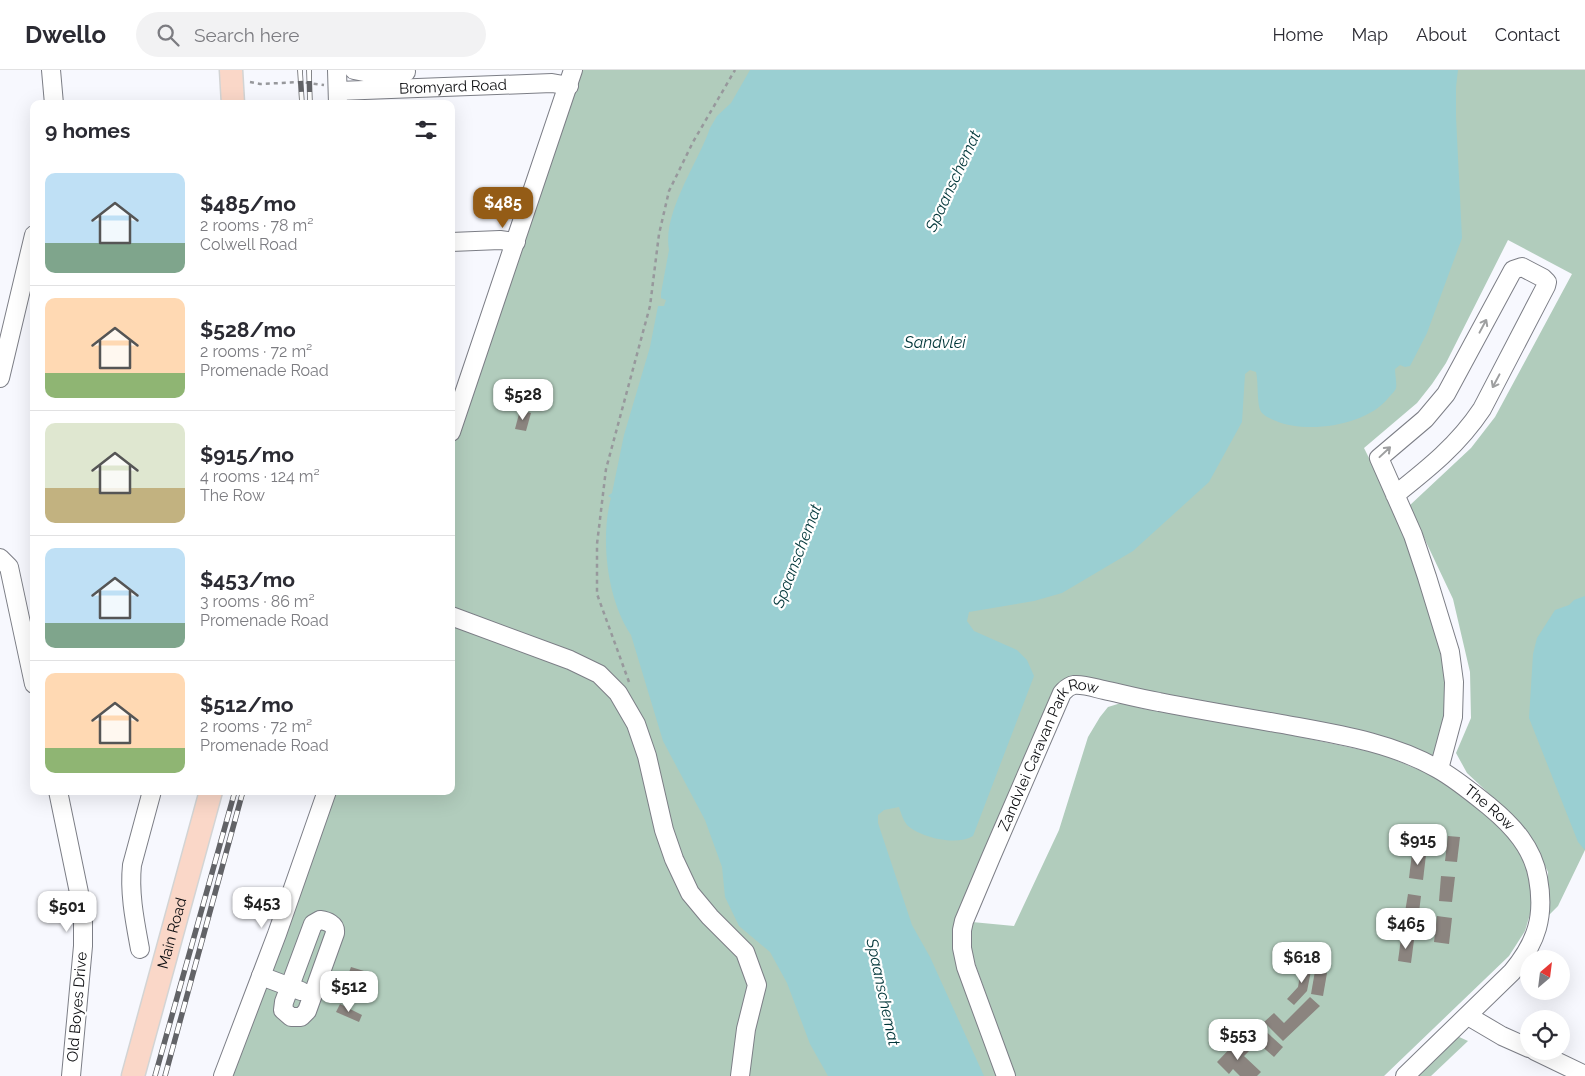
<!DOCTYPE html>
<html lang="en">
<head>
<meta charset="utf-8">
<style>
	:root { --surface:#fff; --page:#f2f2f3; --text:#2b2b33; --muted:#7c7c81; --line:#e1e1e2; --accent:#945c16 }
	body { margin:0; font-family:Raleway,sans-serif; background:var(--page); color:var(--text); height:100vh; display:flex; flex-direction:column; font-size:19px; white-space:nowrap }
	* { box-sizing:border-box; margin:0 }
	p { font-size:16px; color:var(--muted) }
	.icon { flex:none; width:28px; height:28px; fill:none; stroke:currentColor; stroke-width:2; stroke-linecap:round; stroke-linejoin:round }
	.map { position:relative; flex:1; overflow:hidden }
	.sheet { position:absolute; left:30px; top:30px; width:425px; height:695px; display:flex; flex-direction:column; background:var(--surface); border-radius:10px; box-shadow:0 5px 20px #0002 }
	.sheet>* { flex:none }
	.needle { width:32px; rotate:28deg }
	.buttons { position:absolute; left:1520px; top:880px; display:grid; gap:10px }
	.buttons a { display:grid; place-items:center; width:50px; height:50px; border-radius:50%; background:var(--surface); box-shadow:0 5px 20px #0002; font-size:25px }
	.price { position:absolute; translate:-50% -42px; padding:0 11px; border-radius:10px; background:#fff; color:#222; font-size:16px; line-height:32px; filter:drop-shadow(0 1px 2px #0008) }
	.price::after { content:''; position:absolute; left:50%; top:30px; width:15px; height:11px; margin-left:-8px; background:inherit; clip-path:polygon(0 0,100% 0,50% 100%) }
	.price.current { background:var(--accent); color:#fff }
	ul { padding:0; list-style:none }
	li { display:flex; align-items:center; gap:15px; height:125px; padding:0 15px }
	li+li { border-top:1px solid var(--line) }
	li span { display:grid; place-items:center; flex:none; width:140px; height:100px; border-radius:10px; color:#555 }
	li>.icon { margin-inline-start:auto }
	span .icon { width:60px; height:60px; fill:#fffc; stroke-width:1 }
	li b { font-size:21px }
	h2 { display:flex; justify-content:space-between; align-items:center; height:60px; padding:0 15px; font-size:21px }
	header { display:flex; align-items:center; gap:30px; box-sizing:border-box; height:70px; padding:0 25px; background:var(--surface); border-bottom:1px solid var(--line) }
	header strong { font-size:24px }
	nav { display:flex; gap:28px; margin-inline-start:auto; font-size:18px }
	.search { width:350px; height:45px; background:var(--page); display:flex; align-items:center; gap:12px; box-sizing:border-box; padding:0 18px; border-radius:28px; color:var(--muted); font-size:19px }
	.map>svg:first-child { display:block }
</style>
</head>
<body>
<header>
<strong>Dwello</strong>
<div class="search"><svg class="icon" aria-label="search" viewBox="0 0 24 24"><circle cx="10" cy="10" r="6"/><path d="M15 15l6 6"/></svg>Search here</div>
<nav><a>Home</a><a>Map</a><a>About</a><a>Contact</a></nav>
</header>
<div class="map">
<svg width="1585" height="1006" viewBox="0 0 1585 1006">
	<rect width="100%" height="100%" fill="#f7f8fe"/>
	<g fill="#b1ccbc">
		<path d="M573,0H1585V780L1558,836L1546,848L1548,802L1531,768L1502,736L1467,703L1456,683L1471,648L1470,602L1453,529L1409,436L1471,378L1495,347L1572,204L1508,170L1446,293L1432,314L1417,333L1364,378L1395,440L1399,443L1442,577L1451,640L1436,694L1075,609L962,854L1005,1006H223L327,721H451V362Z"/>
		<path d="M1121,633L1144,639L1282,663L1381,684L1436,707L1480,733L1513,765L1533,796L1535,827L1525,861L1509,886L1384,1006H1015L970,879L972,852L1014,856L1059,760L1088,667L1100,647L1108,637Z"/>
		<path d="M1457,966L1468,971L1431,1006H1416Z"/>
	</g>
	<g fill="#9acfd2">
		<path d="M750,0H1458L1456,17V47L1462,168L1427,263L1410,296L1405,297L1400,295L1395,299C1395,305 1397,313 1396,318C1395,321 1391,325 1389,327C1367,356 1307,364 1276,351C1271,349 1266,347 1262,343C1256,336 1259,314 1256,302L1250,300L1245,304L1242,352L1209,412L1133,481L1062,523L1034,531L969,542L967,551L974,561L1017,580L1027,590L1034,606L973,766C957,776 921,768 907,755C903,750 901,743 899,737L884,740L878,745V753L912,855L930,887L984,1006H828L810,974L787,913L770,882L739,856L725,827L722,797L705,750L663,671L631,565C607,530 600,468 611,428L608,426L612,423L624,365L650,277L658,236H664L666,230L661,228V223L669,180C662,143 698,93 710,58L717,46L731,33Z"/>
		<path d="M1585,526V780L1578,772L1529,648L1533,584L1537,568L1555,540L1569,535L1574,530Z"/>
	</g>
	<g fill="#8b847f">
		<path d="M520,340L531,343L526,361L515,359Z"/>
		<path d="M1448,766L1460,767L1457,792L1445,791Z"/>
		<path d="M1412,783L1426,785L1423,810L1409,808Z"/>
		<path d="M1441,806L1455,807L1452,832L1439,831Z"/>
		<path d="M1408,824L1421,826L1418,850L1404,848Z"/>
		<path d="M1437,846L1452,848L1449,874L1434,872Z"/>
		<path d="M1401,868L1414,870L1411,893L1398,891Z"/>
		<path d="M1302,894L1312,896L1307,921L1294,935L1287,929L1298,917Z"/>
		<path d="M351,897L364,901L353,934L339,929Z"/>
		<path d="M1315,901L1327,903L1323,926L1311,924Z"/>
		<path d="M1310,927L1320,936L1283,971L1264,952L1274,943L1284,953Z"/>
		<path d="M340,934L362,945L359,952L336,942Z"/>
		<path d="M1260,956L1283,977L1274,987L1251,967Z"/>
		<path d="M1238,970L1249,981L1244,986L1261,1002L1257,1006H1240L1233,999L1229,1004L1217,992Z"/>
	</g>
	<g fill="none" stroke-linecap="round" stroke-linejoin="round">
		<g stroke="#7c7e86" stroke-width="20">
			<g id="minor">
				<path d="M51,0L54,34"/>
				<path d="M337,0L338,34"/>
				<path d="M354,0L369,3L406,2"/>
				<path id="s1" d="M338,21L552,13L569,16"/>
				<path d="M451,172L500,170L516,172"/>
				<path d="M0,308L34,165"/>
				<path d="M451,362L573,0"/>
				<path d="M1395,425C1429,398 1458,375 1482,339L1546,216L1547,212L1543,208L1522,197L1513,200L1446,324L1425,349L1379,388L1413,465L1427,507L1450,582L1454,612L1453,647L1439,699"/>
				<path d="M0,488L9,497L34,614"/>
				<path d="M451,546L570,590L599,604L618,623L636,654L647,686L664,760L674,789L690,823L710,847L745,882L757,915L746,959L740,1006"/>
				<path d="M58,721L83,842V876L71,1006"/>
				<path d="M320,850C327,851 336,854 335,863L307,941L301,947H291L283,940L284,932L313,854Z"/>
				<path d="M140,879C135,852 129,823 132,795L152,721"/>
				<path d="M261,906L301,921"/>
				<path d="M1468,946L1502,966L1529,978"/>
				<path d="M1535,981L1585,1005"/>
				<path d="M223,1006L277,864L327,721"/>
				<path id="s2" d="M1006,1006L966,897L962,878V860L964,851L991,787L1062,623C1066,619 1068,616 1074,615C1083,614 1095,618 1104,620C1122,624 1141,629 1159,632C1200,640 1241,647 1282,654C1336,664 1391,672 1438,699C1456,709 1474,724 1490,737C1513,756 1533,778 1538,808C1545,846 1537,872 1512,902L1405,1006"/>
			</g>
		</g>
		<g stroke="#d3d4d4" stroke-width="25">
			<g id="major">
				<path d="M231,0L233,34"/>
				<path id="s3" d="M133,1006L211,721"/>
			</g>
		</g>
		<g stroke="#97989c" stroke-width="2.5" stroke-dasharray="4 4" stroke-linecap="butt">
			<path d="M250,12L260,14L301,12L324,15"/>
			<path d="M629,612L597,524V474L606,399L650,236L659,164L669,121L693,72L735,0"/>
		</g>
		<use href="#minor" stroke="#fff" stroke-width="18"/>
		<use href="#major" stroke="#fad7c8" stroke-width="22"/>
		<g stroke="#626367" stroke-width="5.5">
			<g id="rail">
				<path d="M300,0L302,34"/>
				<path d="M309,0L310,34"/>
				<path d="M155,1006L235,721"/>
				<path d="M165,1006L243,721"/>
			</g>
		</g>
		<use href="#rail" stroke="#fff" stroke-width="4" stroke-dasharray="11" stroke-linecap="butt"/>
	</g>
	<defs><path id="oneway-shaft" d="M-6 0H5M1.5-3L5.5 0L1.5 3" fill="none" stroke-width="1.6" stroke-linecap="round" stroke-linejoin="round" transform="scale(1.25)"/></defs>
	<g stroke="#9e9fa0">
		<use href="#oneway-shaft" transform="translate(1483 256) rotate(-62)"/>
		<use href="#oneway-shaft" transform="translate(1496 311) rotate(118)"/>
		<use href="#oneway-shaft" transform="translate(1385 382) rotate(-43)"/>
	</g>
	<g text-anchor="middle" dominant-baseline="central" stroke-width="4.5" stroke-linejoin="round" paint-order="stroke">
		<g font-size="15" fill="#0d0e11" stroke="#fff">
			<text stroke="none"><textPath href="#s1" startOffset="115">Bromyard Road</textPath></text>
			<text stroke="none"><textPath href="#s2" startOffset="356">Zandvlei Caravan Park Row</textPath></text>
			<text stroke="none"><textPath href="#s2" startOffset="865">The Row</textPath></text>
			<text stroke="none"><textPath href="#s3" startOffset="148">Main Road</textPath></text>
			<text transform="translate(77 937) rotate(-85)">Old Boyes Drive</text>
		</g>
		<g font-size="16" font-style="italic" fill="#013639" stroke="#fff">
			<text transform="translate(953 111) rotate(-65)">Spaanschemat</text>
			<text x="935" y="272">Sandvlei</text>
			<text transform="translate(797 486) rotate(-69)">Spaanschemat</text>
			<text transform="translate(883 922) rotate(78)">Spaanschemat</text>
		</g>
	</g>
</svg>
<div class="buttons">
<a><svg class="needle" viewBox="-14 -14 28 28"><path d="M0-13l5 13h-10z" fill="#e53935"/><path d="M0 13l5-13h-10z" fill="#7c7c81"/></svg></a>
<a><svg class="icon" aria-label="locate" viewBox="0 0 24 24"><circle cx="12" cy="12" r="6"/><path d="M12 2v4M12 18v4M2 12h4M18 12h4"/></svg></a>
</div>
<b class="price current" style="left:503px;top:159px">$485</b>
<b class="price" style="left:523px;top:351px">$528</b>
<b class="price" style="left:1418px;top:796px">$915</b>
<b class="price" style="left:262px;top:859px">$453</b>
<b class="price" style="left:67px;top:863px">$501</b>
<b class="price" style="left:1406px;top:880px">$465</b>
<b class="price" style="left:1302px;top:914px">$618</b>
<b class="price" style="left:349px;top:943px">$512</b>
<b class="price" style="left:1238px;top:991px">$553</b>
<section class="sheet">
<h2>9 homes<svg class="icon" aria-label="filters" viewBox="0 0 24 24"><path d="M4 7h16M4 17h16"/><circle cx="9" cy="7" r="2"/><circle cx="15" cy="17" r="2"/></svg></h2>
<ul>
<li><span style="background:linear-gradient(#bfe0f5 70%,#7fa58c 0)"><svg class="icon" aria-label="home" viewBox="0 0 24 24"><path d="M3 11l9-7 9 7M6 9v11h12V9"/></svg></span><div><b>$485/mo</b><p>2 rooms · 78 m²</p><p>Colwell Road</p></div></li>
<li><span style="background:linear-gradient(#ffd9b3 75%,#8fb573 0)"><svg class="icon" aria-label="home" viewBox="0 0 24 24"><path d="M3 11l9-7 9 7M6 9v11h12V9"/></svg></span><div><b>$528/mo</b><p>2 rooms · 72 m²</p><p>Promenade Road</p></div></li>
<li><span style="background:linear-gradient(#dfe7d0 65%,#c2b280 0)"><svg class="icon" aria-label="home" viewBox="0 0 24 24"><path d="M3 11l9-7 9 7M6 9v11h12V9"/></svg></span><div><b>$915/mo</b><p>4 rooms · 124 m²</p><p>The Row</p></div></li>
<li><span style="background:linear-gradient(#bfe0f5 75%,#7fa58c 0)"><svg class="icon" aria-label="home" viewBox="0 0 24 24"><path d="M3 11l9-7 9 7M6 9v11h12V9"/></svg></span><div><b>$453/mo</b><p>3 rooms · 86 m²</p><p>Promenade Road</p></div></li>
<li><span style="background:linear-gradient(#ffd9b3 75%,#8fb573 0)"><svg class="icon" aria-label="home" viewBox="0 0 24 24"><path d="M3 11l9-7 9 7M6 9v11h12V9"/></svg></span><div><b>$512/mo</b><p>2 rooms · 72 m²</p><p>Promenade Road</p></div></li>
</ul>
</section>
</div>
</body>
</html>
